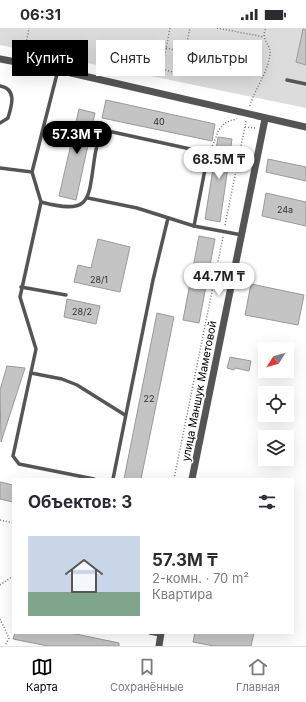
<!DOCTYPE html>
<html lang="ru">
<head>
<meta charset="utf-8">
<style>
	:root { --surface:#fff; --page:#f2f2f3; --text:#2b2b33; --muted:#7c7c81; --line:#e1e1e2; --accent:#000 }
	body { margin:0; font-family:Inter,sans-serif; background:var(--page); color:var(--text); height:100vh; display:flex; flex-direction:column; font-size:15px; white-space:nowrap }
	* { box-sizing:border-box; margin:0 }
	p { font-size:13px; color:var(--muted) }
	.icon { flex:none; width:22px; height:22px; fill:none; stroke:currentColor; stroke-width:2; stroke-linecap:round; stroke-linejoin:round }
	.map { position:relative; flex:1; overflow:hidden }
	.panel { position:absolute; left:12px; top:450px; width:282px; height:156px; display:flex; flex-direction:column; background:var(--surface); border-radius:0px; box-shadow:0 4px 16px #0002 }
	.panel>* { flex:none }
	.top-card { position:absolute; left:12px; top:12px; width:282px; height:36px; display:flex; gap:8px }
	.needle { width:26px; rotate:233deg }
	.tools { position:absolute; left:258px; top:314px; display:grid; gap:8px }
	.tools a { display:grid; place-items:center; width:36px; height:36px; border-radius:0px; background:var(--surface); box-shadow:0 4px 16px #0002; font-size:20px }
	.price { position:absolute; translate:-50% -34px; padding:0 9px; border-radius:14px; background:#fff; color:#222; font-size:13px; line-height:26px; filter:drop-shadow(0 1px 2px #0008) }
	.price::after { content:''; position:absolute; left:50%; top:24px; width:12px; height:9px; margin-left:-6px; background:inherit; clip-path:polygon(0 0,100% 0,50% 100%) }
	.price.active { background:var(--accent); color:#fff }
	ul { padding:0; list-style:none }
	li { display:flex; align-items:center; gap:12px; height:100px; padding:0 16px }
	li span { display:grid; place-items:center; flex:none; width:112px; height:80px; border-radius:0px; color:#555 }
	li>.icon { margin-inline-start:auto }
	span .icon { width:48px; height:48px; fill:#fffc; stroke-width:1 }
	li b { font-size:17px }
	h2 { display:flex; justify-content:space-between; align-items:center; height:48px; padding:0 16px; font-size:17px }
	.tag { padding:0 14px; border-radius:0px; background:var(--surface); box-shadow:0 4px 16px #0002; font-size:14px; line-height:36px }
	.tag.active { background:var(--accent); color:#fff }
	.status { display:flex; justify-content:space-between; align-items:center; height:28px; padding:0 20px; background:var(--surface); direction:ltr }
	.status svg { height:11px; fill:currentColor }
	.dock { display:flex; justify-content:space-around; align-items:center; height:56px; border-top:1px solid var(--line); background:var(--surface); font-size:11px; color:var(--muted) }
	.dock a { display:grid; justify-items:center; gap:2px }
	.dock .active { color:var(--accent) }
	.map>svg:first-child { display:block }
</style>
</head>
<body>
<div class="status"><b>06:31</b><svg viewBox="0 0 49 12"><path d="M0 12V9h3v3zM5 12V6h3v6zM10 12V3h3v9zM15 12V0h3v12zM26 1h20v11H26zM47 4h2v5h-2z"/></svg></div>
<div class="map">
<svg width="306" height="618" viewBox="0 0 306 618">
	<rect width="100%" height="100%" fill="#fff"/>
	<path fill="#dcdcdc" d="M0,0H306V80L0,17Z"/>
	<g fill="#c4c4c4" stroke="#999">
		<path d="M303,1L306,2V37L296,34Z"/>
		<path d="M106,72L215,96L212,113L102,90Z"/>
		<path d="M79,81L95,85L76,172L59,168Z"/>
		<path d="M218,109L232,111L220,194L205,191Z"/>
		<path d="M268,131L306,139V153L266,144Z"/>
		<path d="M266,165L306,174V198L262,188Z"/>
		<path d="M199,208L215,211L199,295L183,292Z"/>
		<path d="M98,211L130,219L120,264L74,254L78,237L91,240Z"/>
		<path d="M251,256L304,267L298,297L245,287Z"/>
		<path d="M67,271L100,278L96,296L64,289Z"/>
		<path d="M157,285L174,289L141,451H124Z"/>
		<path d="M230,329L251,333L249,343L235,340L234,342L227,340Z"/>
		<path d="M7,338L25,340L1,414L0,362Z"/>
		<path d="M0,454L13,457V474L0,471Z"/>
		<path d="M15,605H71L119,615V618H48L13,611Z"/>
		<path d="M195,605H254L251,618H214L193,614Z"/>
	</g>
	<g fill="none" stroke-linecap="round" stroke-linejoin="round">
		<g stroke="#777" stroke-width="1.5" stroke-dasharray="1 2" stroke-linecap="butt">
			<path d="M170,0L162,41L180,46L190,0"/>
			<path d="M217,0L264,9"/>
			<path d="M166,20L185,24"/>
			<path d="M24,27L29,0"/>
			<path d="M250,78C255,60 268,45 270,26C271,16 260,12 266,0"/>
			<path d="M245,99L255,100"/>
			<path d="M209,123C220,108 214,95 237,91"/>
			<path d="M225,197L246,93"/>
			<path d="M174,451L223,209"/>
			<path d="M0,492L13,495"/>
			<path d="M0,557L13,548"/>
			<path d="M0,591L9,610L5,618"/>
		</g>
		<g stroke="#555" stroke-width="3.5">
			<path d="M287,52L306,56"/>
			<path d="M0,58C17,61 12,77 8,90L0,95"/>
			<path d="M0,140L32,144L58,42"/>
			<path d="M32,144L41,174C93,188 88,171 95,127C97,116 98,110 108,103L195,122L204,126L207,131L194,198L242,207"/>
			<path d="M88,170L137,180L194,198"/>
			<path d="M41,174L20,269L36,321L13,428L19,436L94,451"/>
			<path d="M21,259L66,267"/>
			<path d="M31,345L62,351L77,357L125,387"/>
			<path d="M113,451L153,252L168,190"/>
			<path d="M150,605L161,607"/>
		</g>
		<g stroke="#555" stroke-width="7">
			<path d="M0,31L58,42L306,99"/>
			<path d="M192,451L265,91"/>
			<path d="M159,618L161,605"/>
		</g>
	</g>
	<g text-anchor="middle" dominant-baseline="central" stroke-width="3.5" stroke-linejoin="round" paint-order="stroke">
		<g font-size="9" fill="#313131">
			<text x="159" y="93">40</text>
			<text x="285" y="181">24а</text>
			<text x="99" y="251">28/1</text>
			<text x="82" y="283">28/2</text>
			<text x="149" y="370">22</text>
		</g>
		<g font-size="11" fill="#000" stroke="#fff">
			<text transform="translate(199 363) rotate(-79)">улица Маншук Маметовой</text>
		</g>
	</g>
</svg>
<div class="tools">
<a><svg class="needle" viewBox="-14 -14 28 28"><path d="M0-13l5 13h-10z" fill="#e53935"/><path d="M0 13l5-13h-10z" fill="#7c7c81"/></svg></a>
<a><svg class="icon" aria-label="locate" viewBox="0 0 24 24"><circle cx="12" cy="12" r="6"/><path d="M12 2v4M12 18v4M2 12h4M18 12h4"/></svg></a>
<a><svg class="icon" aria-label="layers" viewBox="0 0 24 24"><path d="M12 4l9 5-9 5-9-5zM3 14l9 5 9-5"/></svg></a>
</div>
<b class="price active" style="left:77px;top:127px">57.3M ₸</b>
<b class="price" style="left:219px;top:152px">68.5M ₸</b>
<b class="price" style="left:219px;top:269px">44.7M ₸</b>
<div class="top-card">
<a class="tag active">Купить</a>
<a class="tag">Снять</a>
<a class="tag">Фильтры</a>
</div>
<section class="panel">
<h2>Объектов: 3<svg class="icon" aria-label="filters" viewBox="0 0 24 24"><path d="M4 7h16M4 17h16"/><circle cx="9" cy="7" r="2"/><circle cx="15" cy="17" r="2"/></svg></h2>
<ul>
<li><span style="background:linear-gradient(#c9d6e8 70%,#7fa58c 0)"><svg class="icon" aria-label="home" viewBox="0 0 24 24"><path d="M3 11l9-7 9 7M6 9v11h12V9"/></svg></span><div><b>57.3M ₸</b><p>2-комн. · 70 m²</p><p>Квартира</p></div></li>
</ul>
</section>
</div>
<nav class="dock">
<a class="active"><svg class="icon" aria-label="map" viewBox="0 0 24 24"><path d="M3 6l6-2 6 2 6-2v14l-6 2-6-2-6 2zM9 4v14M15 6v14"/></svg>Карта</a>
<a><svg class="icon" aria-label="saved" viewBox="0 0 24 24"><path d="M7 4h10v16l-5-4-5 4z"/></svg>Сохранённые</a>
<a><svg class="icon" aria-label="home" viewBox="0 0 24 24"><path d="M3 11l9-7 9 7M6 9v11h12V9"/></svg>Главная</a>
</nav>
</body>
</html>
